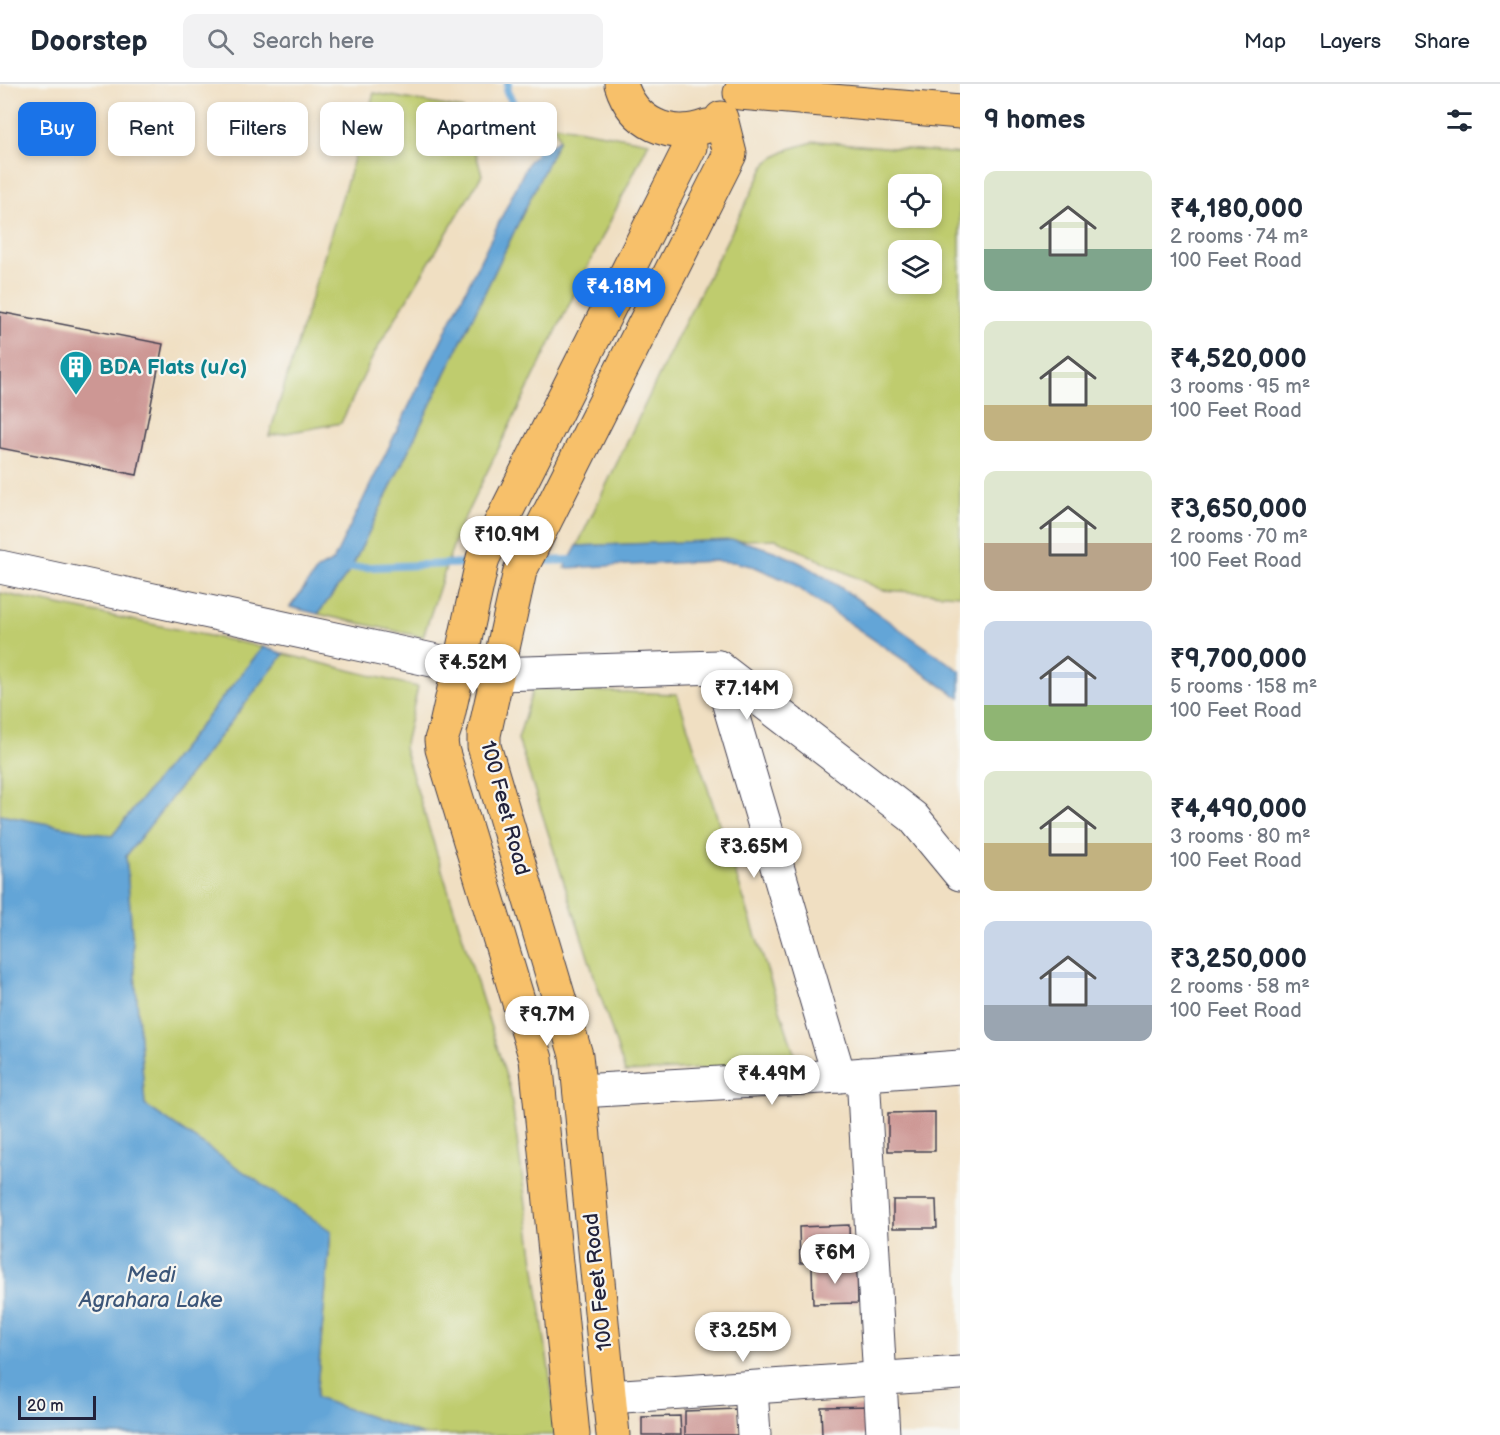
<!DOCTYPE html>
<html lang="en">
<head>
<meta charset="utf-8">
<style>
	:root { --surface:#fff; --page:#f2f2f3; --text:#1f2937; --muted:#747a83; --line:#e0e1e3; --accent:#1a73e8 }
	body { margin:0; font-family:"Balsamiq Sans",sans-serif; background:var(--page); color:var(--text); height:100vh; display:flex; flex-direction:column; font-size:22px; white-space:nowrap }
	* { box-sizing:border-box; margin:0 }
	p { font-size:20px; color:var(--muted) }
	.icon { flex:none; width:33px; height:33px; fill:none; stroke:currentColor; stroke-width:2; stroke-linecap:round; stroke-linejoin:round }
	.map { position:relative; flex:1; overflow:hidden }
	.details { display:flex; flex-direction:column; background:var(--surface); width:540px }
	.details>* { flex:none }
	.banner { position:absolute; left:18px; top:18px; width:570px; height:54px; display:flex; gap:12px }
	.controls { position:absolute; left:888px; top:90px; display:grid; gap:12px }
	.controls a { display:grid; place-items:center; width:54px; height:54px; border-radius:12px; background:var(--surface); box-shadow:0 3px 9px #0003; font-size:30px }
	.scale { position:absolute; left:18px; bottom:15px; width:78px; box-sizing:border-box; padding-left:6px; border:3px solid #22223b; border-top:0; font-size:16px; line-height:21px; white-space:nowrap; color:#22223b; -webkit-text-stroke:4px #f6f6f2; paint-order:stroke }
	.price { position:absolute; translate:-50% -51px; padding:0 14px; border-radius:21px; background:#fff; color:#222; font-size:20px; line-height:39px; filter:drop-shadow(0 2px 3px #0008) }
	.price::after { content:''; position:absolute; left:50%; top:36px; width:18px; height:14px; margin-left:-9px; background:inherit; clip-path:polygon(0 0,100% 0,50% 100%) }
	.price.active { background:var(--accent); color:#fff }
	ul { padding:0; list-style:none }
	li { display:flex; align-items:center; gap:18px; height:150px; padding:0 24px }
	li span { display:grid; place-items:center; flex:none; width:168px; height:120px; border-radius:12px; color:#555 }
	li>.icon { margin-inline-start:auto }
	span .icon { width:72px; height:72px; fill:#fffc; stroke-width:1 }
	li b { font-size:26px }
	h2 { display:flex; justify-content:space-between; align-items:center; height:72px; padding:0 24px; font-size:26px }
	.chip { padding:0 21px; border-radius:12px; background:var(--surface); box-shadow:0 3px 9px #0003; font-size:21px; line-height:54px }
	.chip.active { background:var(--accent); color:#fff }
	header { display:flex; align-items:center; gap:36px; box-sizing:border-box; height:84px; padding:0 30px; background:var(--surface); border-bottom:2px solid var(--line) }
	header strong { font-size:28px }
	nav { display:flex; gap:33px; margin-inline-start:auto; font-size:21px }
	.search { width:420px; height:54px; background:var(--page); display:flex; align-items:center; gap:15px; box-sizing:border-box; padding:0 21px; border-radius:12px; color:var(--muted); font-size:22px }
	main { display:flex; flex:1; min-height:0 }
	.map>svg:first-child { display:block }
</style>
</head>
<body>
<header>
<strong>Doorstep</strong>
<div class="search"><svg class="icon" aria-label="search" viewBox="0 0 24 24"><circle cx="10" cy="10" r="6"/><path d="M15 15l6 6"/></svg>Search here</div>
<nav><a>Map</a><a>Layers</a><a>Share</a></nav>
</header>
<main>
<div class="map">
<svg width="960" height="1351" viewBox="0 0 960 1351">
	<rect width="100%" height="100%" fill="#f6f6f2"/>
	<filter id="ink" filterUnits="userSpaceOnUse"><feTurbulence type="fractalNoise" baseFrequency=".0167" numOctaves="2"/><feDisplacementMap in="SourceGraphic" scale="12" xChannelSelector="R" yChannelSelector="G"/><feConvolveMatrix kernelMatrix="1 2 1 2 8 2 1 2 1" color-interpolation-filters="sRGB"/></filter>
	<filter id="wash" filterUnits="userSpaceOnUse"><feTurbulence type="fractalNoise" baseFrequency=".008" numOctaves="4" result="noise"/><feDisplacementMap in="SourceGraphic" scale="24" xChannelSelector="R" yChannelSelector="G"/><feGaussianBlur stdDeviation="1.35" result="paint"/><feColorMatrix in="noise" values="0 0 0 0 0 0 0 0 0 0 0 0 0 0 0 0 0 1.4 0 .05"/><feComposite in="paint" operator="in"/></filter>
	<g filter="url(#wash)">
		<rect width="100%" height="100%" fill="#f0dfc2"/>
		<g fill="#bfcc6e" stroke="#707754" stroke-width="1.5" fill-rule="evenodd">
			<path d="M374,9L463,25L482,91L375,268L341,339L269,352Z"/>
			<path d="M554,41L649,58L458,447L423,553L318,530L351,485L559,55Z"/>
			<path d="M817,57L960,70V511L882,506L776,455L577,462L677,254L767,78L789,65ZM898,100H932V134H898ZM898,166H932V200H898Z"/>
			<path d="M0,509L263,563L112,752L0,731Z"/>
			<path d="M284,570L418,603L404,664L510,1005L558,1351H423L316,1314L331,1148L145,1021L126,772Z"/>
			<path d="M533,605L677,610L798,981L625,988L518,655Z"/>
		</g>
		<g fill="#64a5d7" stroke="#436489" stroke-width="1.5">
			<path d="M559,55L351,485L318,530L290,523L318,485L333,477L529,77Z"/>
			<path d="M734,456C792,467 826,493 873,526C902,547 931,567 960,587V614L787,497L755,483L734,478L714,477L565,484L577,462Z"/>
			<path d="M263,563L284,570L126,772L145,1021L331,1147L316,1314L423,1351H0V731L112,752Z"/>
		</g>
		<g fill="none" stroke-linecap="round" stroke-linejoin="round">
			<g stroke="#64a5d7" stroke-width="8">
				<path d="M508,0L507,8L541,67L535,79"/>
				<path d="M536,477L578,476"/>
				<path d="M347,484L473,479"/>
			</g>
		</g>
		<g id="blocks">
			<g fill="#cd9794">
				<path d="M0,228L163,260L137,391L0,364Z"/>
				<path d="M935,1028V1067H888V1029Z"/>
				<path d="M893,1116H936L937,1144H893Z"/>
				<path d="M849,1141L850,1177L800,1179L799,1143Z"/>
				<path d="M857,1181L858,1219L813,1220L812,1183Z"/>
				<path d="M871,1322L872,1351H822L821,1323Z"/>
				<path d="M737,1325L738,1351H685V1327Z"/>
				<path d="M680,1332L681,1351H642V1333Z"/>
			</g>
		</g>
	</g>
	<g filter="url(#ink)">
		<use href="#blocks" fill-opacity="0" stroke="#413e4f" stroke-width="1.5"/>
		<g fill="none" stroke-linecap="round" stroke-linejoin="round">
			<g stroke="#413e4f" stroke-width="35">
				<g id="minor">
					<path d="M0,483L497,590L718,583L913,733L960,790"/>
					<path d="M718,583L839,992"/>
					<path d="M863,990L883,1351"/>
					<path d="M580,1007L839,992L960,983"/>
					<path d="M751,1304L754,1351"/>
					<path d="M609,1313L960,1289"/>
				</g>
			</g>
			<g stroke="#413e4f" stroke-width="35">
				<g id="major">
					<path d="M621,0C633,39 669,56 707,42"/>
					<path d="M740,9L960,28"/>
					<path d="M573,1351L536,975L442,665L441,656L446,641L483,474L690,63L685,47"/>
					<path d="M613,1351L576,971L484,662V651L520,487L730,70L721,34"/>
				</g>
			</g>
			<use href="#minor" stroke="#fff" stroke-width="33"/>
			<use href="#major" stroke="#f7c06b" stroke-width="33"/>
		</g>
	</g>
	<defs>
		<g id="building-pin" transform="scale(1.725)"><path d="M0 17L-7.5 6A9.5 9.5 0 1 1 7.5 6Z" fill="#0f9aa8" stroke="#f6f6f2"/><path d="M-4-6H4V6H1V3H-1V6H-4ZM-2.5-4.3h1.7v1.8h-1.7ZM.8-4.3h1.7v1.8H.8ZM-2.5-1h1.7V.8h-1.7ZM.8-1h1.7V.8H.8Z" fill="#fff"/></g>
	</defs>
	<g fill-rule="evenodd">
		<use href="#building-pin" x="76" y="283"/>
	</g>
	<g text-anchor="middle" dominant-baseline="central" stroke-width="4.5" stroke-linejoin="round" paint-order="stroke">
		<g font-size="21" font-weight="bold" fill="#0d838f" stroke="#f6f6f2" text-anchor="start">
			<text x="99" y="283">BDA Flats (u/c)</text>
		</g>
		<g font-size="21" fill="#22223b" stroke="#f6f6f2">
			<text transform="translate(505 724) rotate(75)">100 Feet Road</text>
			<text transform="translate(598 1198) rotate(-96)">100 Feet Road</text>
		</g>
		<g font-size="22" font-style="italic" fill="#3c5679" stroke="#f6f6f2">
			<text x="151" y="1191">Medi<tspan x="151" dy="25">Agrahara Lake</tspan></text>
		</g>
	</g>
</svg>
<div class="controls">
<a><svg class="icon" aria-label="locate" viewBox="0 0 24 24"><circle cx="12" cy="12" r="6"/><path d="M12 2v4M12 18v4M2 12h4M18 12h4"/></svg></a>
<a><svg class="icon" aria-label="layers" viewBox="0 0 24 24"><path d="M12 4l9 5-9 5-9-5zM3 14l9 5 9-5"/></svg></a>
</div>
<div class="scale">20 m</div>
<b class="price active" style="left:619px;top:235px">₹4.18M</b>
<b class="price" style="left:507px;top:483px">₹10.9M</b>
<b class="price" style="left:473px;top:611px">₹4.52M</b>
<b class="price" style="left:747px;top:637px">₹7.14M</b>
<b class="price" style="left:754px;top:795px">₹3.65M</b>
<b class="price" style="left:547px;top:963px">₹9.7M</b>
<b class="price" style="left:772px;top:1022px">₹4.49M</b>
<b class="price" style="left:835px;top:1201px">₹6M</b>
<b class="price" style="left:743px;top:1279px">₹3.25M</b>
<div class="banner">
<a class="chip active">Buy</a>
<a class="chip">Rent</a>
<a class="chip">Filters</a>
<a class="chip">New</a>
<a class="chip">Apartment</a>
</div>
</div>
<section class="details">
<h2>9 homes<svg class="icon" aria-label="filters" viewBox="0 0 24 24"><path d="M4 7h16M4 17h16"/><circle cx="9" cy="7" r="2"/><circle cx="15" cy="17" r="2"/></svg></h2>
<ul>
<li><span style="background:linear-gradient(#dfe7d0 65%,#7fa58c 0)"><svg class="icon" aria-label="home" viewBox="0 0 24 24"><path d="M3 11l9-7 9 7M6 9v11h12V9"/></svg></span><div><b>₹4,180,000</b><p>2 rooms · 74 m²</p><p>100 Feet Road</p></div></li>
<li><span style="background:linear-gradient(#dfe7d0 70%,#c2b280 0)"><svg class="icon" aria-label="home" viewBox="0 0 24 24"><path d="M3 11l9-7 9 7M6 9v11h12V9"/></svg></span><div><b>₹4,520,000</b><p>3 rooms · 95 m²</p><p>100 Feet Road</p></div></li>
<li><span style="background:linear-gradient(#dfe7d0 60%,#b9a48a 0)"><svg class="icon" aria-label="home" viewBox="0 0 24 24"><path d="M3 11l9-7 9 7M6 9v11h12V9"/></svg></span><div><b>₹3,650,000</b><p>2 rooms · 70 m²</p><p>100 Feet Road</p></div></li>
<li><span style="background:linear-gradient(#c9d6e8 70%,#8fb573 0)"><svg class="icon" aria-label="home" viewBox="0 0 24 24"><path d="M3 11l9-7 9 7M6 9v11h12V9"/></svg></span><div><b>₹9,700,000</b><p>5 rooms · 158 m²</p><p>100 Feet Road</p></div></li>
<li><span style="background:linear-gradient(#dfe7d0 60%,#c2b280 0)"><svg class="icon" aria-label="home" viewBox="0 0 24 24"><path d="M3 11l9-7 9 7M6 9v11h12V9"/></svg></span><div><b>₹4,490,000</b><p>3 rooms · 80 m²</p><p>100 Feet Road</p></div></li>
<li><span style="background:linear-gradient(#c9d6e8 70%,#9aa5b1 0)"><svg class="icon" aria-label="home" viewBox="0 0 24 24"><path d="M3 11l9-7 9 7M6 9v11h12V9"/></svg></span><div><b>₹3,250,000</b><p>2 rooms · 58 m²</p><p>100 Feet Road</p></div></li>
</ul>
</section>
</main>
</body>
</html>
